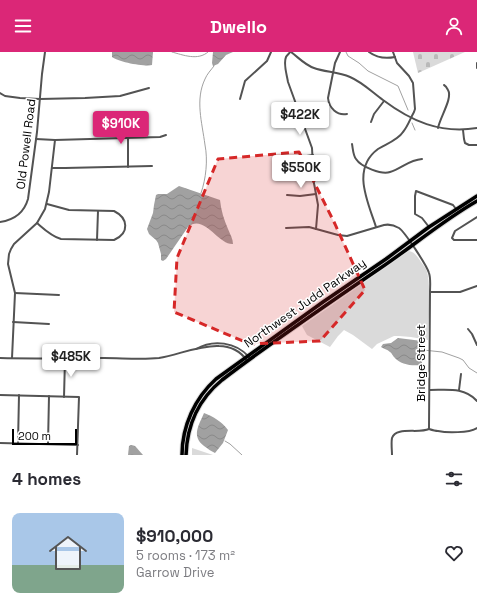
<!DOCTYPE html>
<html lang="en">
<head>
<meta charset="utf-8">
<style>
	:root { --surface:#fff; --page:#f7f7f7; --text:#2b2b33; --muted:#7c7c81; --accent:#db2777 }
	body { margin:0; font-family:"Space Grotesk",sans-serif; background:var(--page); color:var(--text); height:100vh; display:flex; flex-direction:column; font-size:15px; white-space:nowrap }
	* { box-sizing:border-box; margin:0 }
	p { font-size:13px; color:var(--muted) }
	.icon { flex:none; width:22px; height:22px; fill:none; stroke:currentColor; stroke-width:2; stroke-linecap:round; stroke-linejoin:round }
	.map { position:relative; height:403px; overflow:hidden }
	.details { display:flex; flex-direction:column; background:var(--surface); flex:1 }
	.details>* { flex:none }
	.scale { position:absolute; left:12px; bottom:10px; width:65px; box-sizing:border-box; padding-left:4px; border:2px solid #000; border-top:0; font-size:11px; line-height:14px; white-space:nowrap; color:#000; -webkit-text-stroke:3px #fff; paint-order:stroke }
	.price { position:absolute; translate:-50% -34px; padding:0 9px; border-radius:4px; background:#fff; color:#222; font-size:13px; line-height:26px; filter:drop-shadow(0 1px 2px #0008) }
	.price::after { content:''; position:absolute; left:50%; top:24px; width:12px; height:9px; margin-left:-6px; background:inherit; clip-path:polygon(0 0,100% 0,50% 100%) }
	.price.on { background:var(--accent); color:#fff }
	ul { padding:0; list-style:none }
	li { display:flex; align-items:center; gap:12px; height:100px; padding:0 12px }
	li span { display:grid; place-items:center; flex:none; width:112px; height:80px; border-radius:8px; color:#555 }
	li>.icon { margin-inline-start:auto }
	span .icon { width:48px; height:48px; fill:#fffc; stroke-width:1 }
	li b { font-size:17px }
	h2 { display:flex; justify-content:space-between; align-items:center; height:48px; padding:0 12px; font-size:17px }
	header { display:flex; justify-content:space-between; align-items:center; height:52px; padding:0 12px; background:var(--accent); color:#fff; font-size:18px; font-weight:700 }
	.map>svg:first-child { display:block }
</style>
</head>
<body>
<header><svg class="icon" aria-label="menu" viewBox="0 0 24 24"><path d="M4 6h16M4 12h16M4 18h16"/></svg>Dwello<svg class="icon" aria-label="person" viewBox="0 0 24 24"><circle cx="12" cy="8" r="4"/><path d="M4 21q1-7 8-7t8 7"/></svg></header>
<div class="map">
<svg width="477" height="403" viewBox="0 0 477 403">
	<defs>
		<pattern id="cemetery-stones" width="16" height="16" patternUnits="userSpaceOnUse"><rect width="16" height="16" fill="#dadada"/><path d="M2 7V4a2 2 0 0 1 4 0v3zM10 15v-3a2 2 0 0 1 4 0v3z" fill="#b9b9b9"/></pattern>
		<pattern id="water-waves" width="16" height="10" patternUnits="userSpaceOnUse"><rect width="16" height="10" fill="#a1a1a1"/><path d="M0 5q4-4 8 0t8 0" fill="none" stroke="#898989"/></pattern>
	</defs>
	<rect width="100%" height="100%" fill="#fff"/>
	<g fill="#dadada">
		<path d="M409,199C414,200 416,203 419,207C421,210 424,214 426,217C432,231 428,271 428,288L411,285L399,284H394L377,292L372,297L353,283L344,278L338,284L330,295L307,283L302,274Z"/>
		<path d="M381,212L382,213L378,216L276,287V286L328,248Z"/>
		<path d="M192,396L213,403H192Z"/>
	</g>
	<path fill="url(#cemetery-stones)" d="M413,0H465L418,21Z"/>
	<g fill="url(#water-waves)">
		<path d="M112,0H153L152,13C145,15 118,10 112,5Z"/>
		<path d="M213,0H233L226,3L218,12L213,14L212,11Z"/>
		<path d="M179,134L220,148C221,158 224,168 228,177C230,182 233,187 233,192C218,193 204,161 188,175L166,207L163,209L161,208V202L158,191L156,188L149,182L147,177L153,161L154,153L156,143L158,142H167Z"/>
		<path d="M398,286L422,289V313C411,314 401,313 394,305C393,304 391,300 390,300C387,297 384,297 381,295L383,292L391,291Z"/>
		<path d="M204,361C214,365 221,369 228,378L223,391L215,401C211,399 208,397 204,394C191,384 199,373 204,361Z"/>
		<path d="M131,393L135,394L143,403H128L129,394Z"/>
	</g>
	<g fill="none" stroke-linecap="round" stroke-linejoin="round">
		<g stroke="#a1a1a1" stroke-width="1">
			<path d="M172,0C183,3 198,9 208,0"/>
			<path d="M346,0L348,4L359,11L368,19L398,34L408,58"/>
			<path d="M412,71L415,78"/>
			<path d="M201,141C206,127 208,108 205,93C202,70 195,48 205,27C207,22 211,18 214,14"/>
			<path d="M423,298L442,300L459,306L463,308L469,316L477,321"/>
			<path d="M225,389L230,392L242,403"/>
		</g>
		<g stroke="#dbdbdb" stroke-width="5.5">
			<g id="trunk">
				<path d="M182,403C182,374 195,346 216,327L323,250L386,207L429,175L477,144"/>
				<path d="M186,403C187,373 199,347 222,328C273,289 326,253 379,217C412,195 442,169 477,149"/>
			</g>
		</g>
		<g stroke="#535353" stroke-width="2">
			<path d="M290,0C289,2 287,3 286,5C283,12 287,23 288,30L312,96L313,115V126L318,153L316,177"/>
			<path d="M291,0C299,6 305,13 314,16C325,20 338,20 350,25C362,30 372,40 383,48C411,69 440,82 477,76"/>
			<path d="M340,0L335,11L328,46C329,56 337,64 347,62"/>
			<path d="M369,0C377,6 385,7 395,5"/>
			<path d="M477,11V16"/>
			<path d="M0,41L5,44L20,46L40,47L85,46L120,44L149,36"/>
			<path d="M240,47L245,29L267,9L271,0"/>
			<path d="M371,70L374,62L384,49"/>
			<path d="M128,71V115"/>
			<path d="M285,74H297L303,72"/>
			<path d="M438,76C440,65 453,46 448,38C447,36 446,34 444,33"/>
			<path d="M463,78L464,87L465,91L469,93H477"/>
			<path d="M36,87L55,88L160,85L166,83"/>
			<path d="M352,92C353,97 353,103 356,107C361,115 382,123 390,120C402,116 409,108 422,107"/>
			<path d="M288,107L313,103"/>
			<path d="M52,116H65L152,114"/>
			<path d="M287,143L300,144L316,142"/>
			<path d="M477,165L455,179L452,186L454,188H477"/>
			<path d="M0,170C14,168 24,161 28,147L37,80L42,22L45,0"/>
			<path d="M37,171C44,177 51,184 61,187L114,188C130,181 128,166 114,159L69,158L47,152"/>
			<path d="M376,175C368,150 351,117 378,97C386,92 398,88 403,80C408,74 410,67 414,60L415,57L413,31L409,24L397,11L393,0"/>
			<path d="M429,175L422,166L415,162V144L416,139L453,153L456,157"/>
			<path d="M286,176L309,175L338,183L347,184L384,173C389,172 394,173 399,176C405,180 427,214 429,221C431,227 430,234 430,240L429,375V377C419,382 396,374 392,386C391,391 392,398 392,403"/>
			<path d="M97,188L98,159"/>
			<path d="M430,240H460L477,234"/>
			<path d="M15,241L59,243"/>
			<path d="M13,270L49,272"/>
			<path d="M468,277L472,282L477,293"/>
			<path d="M196,297C213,287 236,290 249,305"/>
			<path d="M0,306C35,307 69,306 104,306C122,306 141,308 159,306C178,303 199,293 219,294C230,294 241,299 247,309"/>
			<path d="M12,306L15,241L8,212L9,202L11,197L14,192L37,171L45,157L49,140L55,88"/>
			<path d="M430,338C448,338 464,335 477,349"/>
			<path d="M459,338L461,322"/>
			<path d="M0,343L79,345L77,403"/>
			<path d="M64,345L65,307"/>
			<path d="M429,377C432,378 435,379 438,379C447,381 469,381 477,376"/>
			<path d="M0,391L78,393"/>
			<path d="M18,391L19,343"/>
			<path d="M48,392L49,344"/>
		</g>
		<use href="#trunk" stroke="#000" stroke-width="3.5"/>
	</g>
	<path fill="#d62828" fill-opacity="0.2" stroke="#d62828" stroke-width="3" stroke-dasharray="8 5" stroke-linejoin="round" d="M299,100L335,172L365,238L320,289L250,292L174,260L177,206L218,107Z"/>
	<g text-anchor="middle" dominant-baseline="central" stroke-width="3" stroke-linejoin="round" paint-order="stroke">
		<g font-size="12" fill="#000" stroke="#fff">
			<text transform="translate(26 92) rotate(-83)">Old Powell Road</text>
			<text transform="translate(305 251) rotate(-35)">Northwest Judd Parkway</text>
			<text transform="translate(421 311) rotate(-90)">Bridge Street</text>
		</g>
	</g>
</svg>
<div class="scale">200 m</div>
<b class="price" style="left:300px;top:84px">$422K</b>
<b class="price on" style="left:121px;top:93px">$910K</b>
<b class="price" style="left:301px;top:137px">$550K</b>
<b class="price" style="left:71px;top:326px">$485K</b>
</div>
<section class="details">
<h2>4 homes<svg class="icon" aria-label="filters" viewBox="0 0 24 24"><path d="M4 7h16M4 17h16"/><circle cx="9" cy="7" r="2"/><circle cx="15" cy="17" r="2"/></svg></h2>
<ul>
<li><span style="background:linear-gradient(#a9c7e8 65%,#7fa58c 0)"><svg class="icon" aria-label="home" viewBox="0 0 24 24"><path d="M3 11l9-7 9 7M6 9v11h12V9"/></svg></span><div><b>$910,000</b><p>5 rooms · 173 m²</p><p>Garrow Drive</p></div><svg class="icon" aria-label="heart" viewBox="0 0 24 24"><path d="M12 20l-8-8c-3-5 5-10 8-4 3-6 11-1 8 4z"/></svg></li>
</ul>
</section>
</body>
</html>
